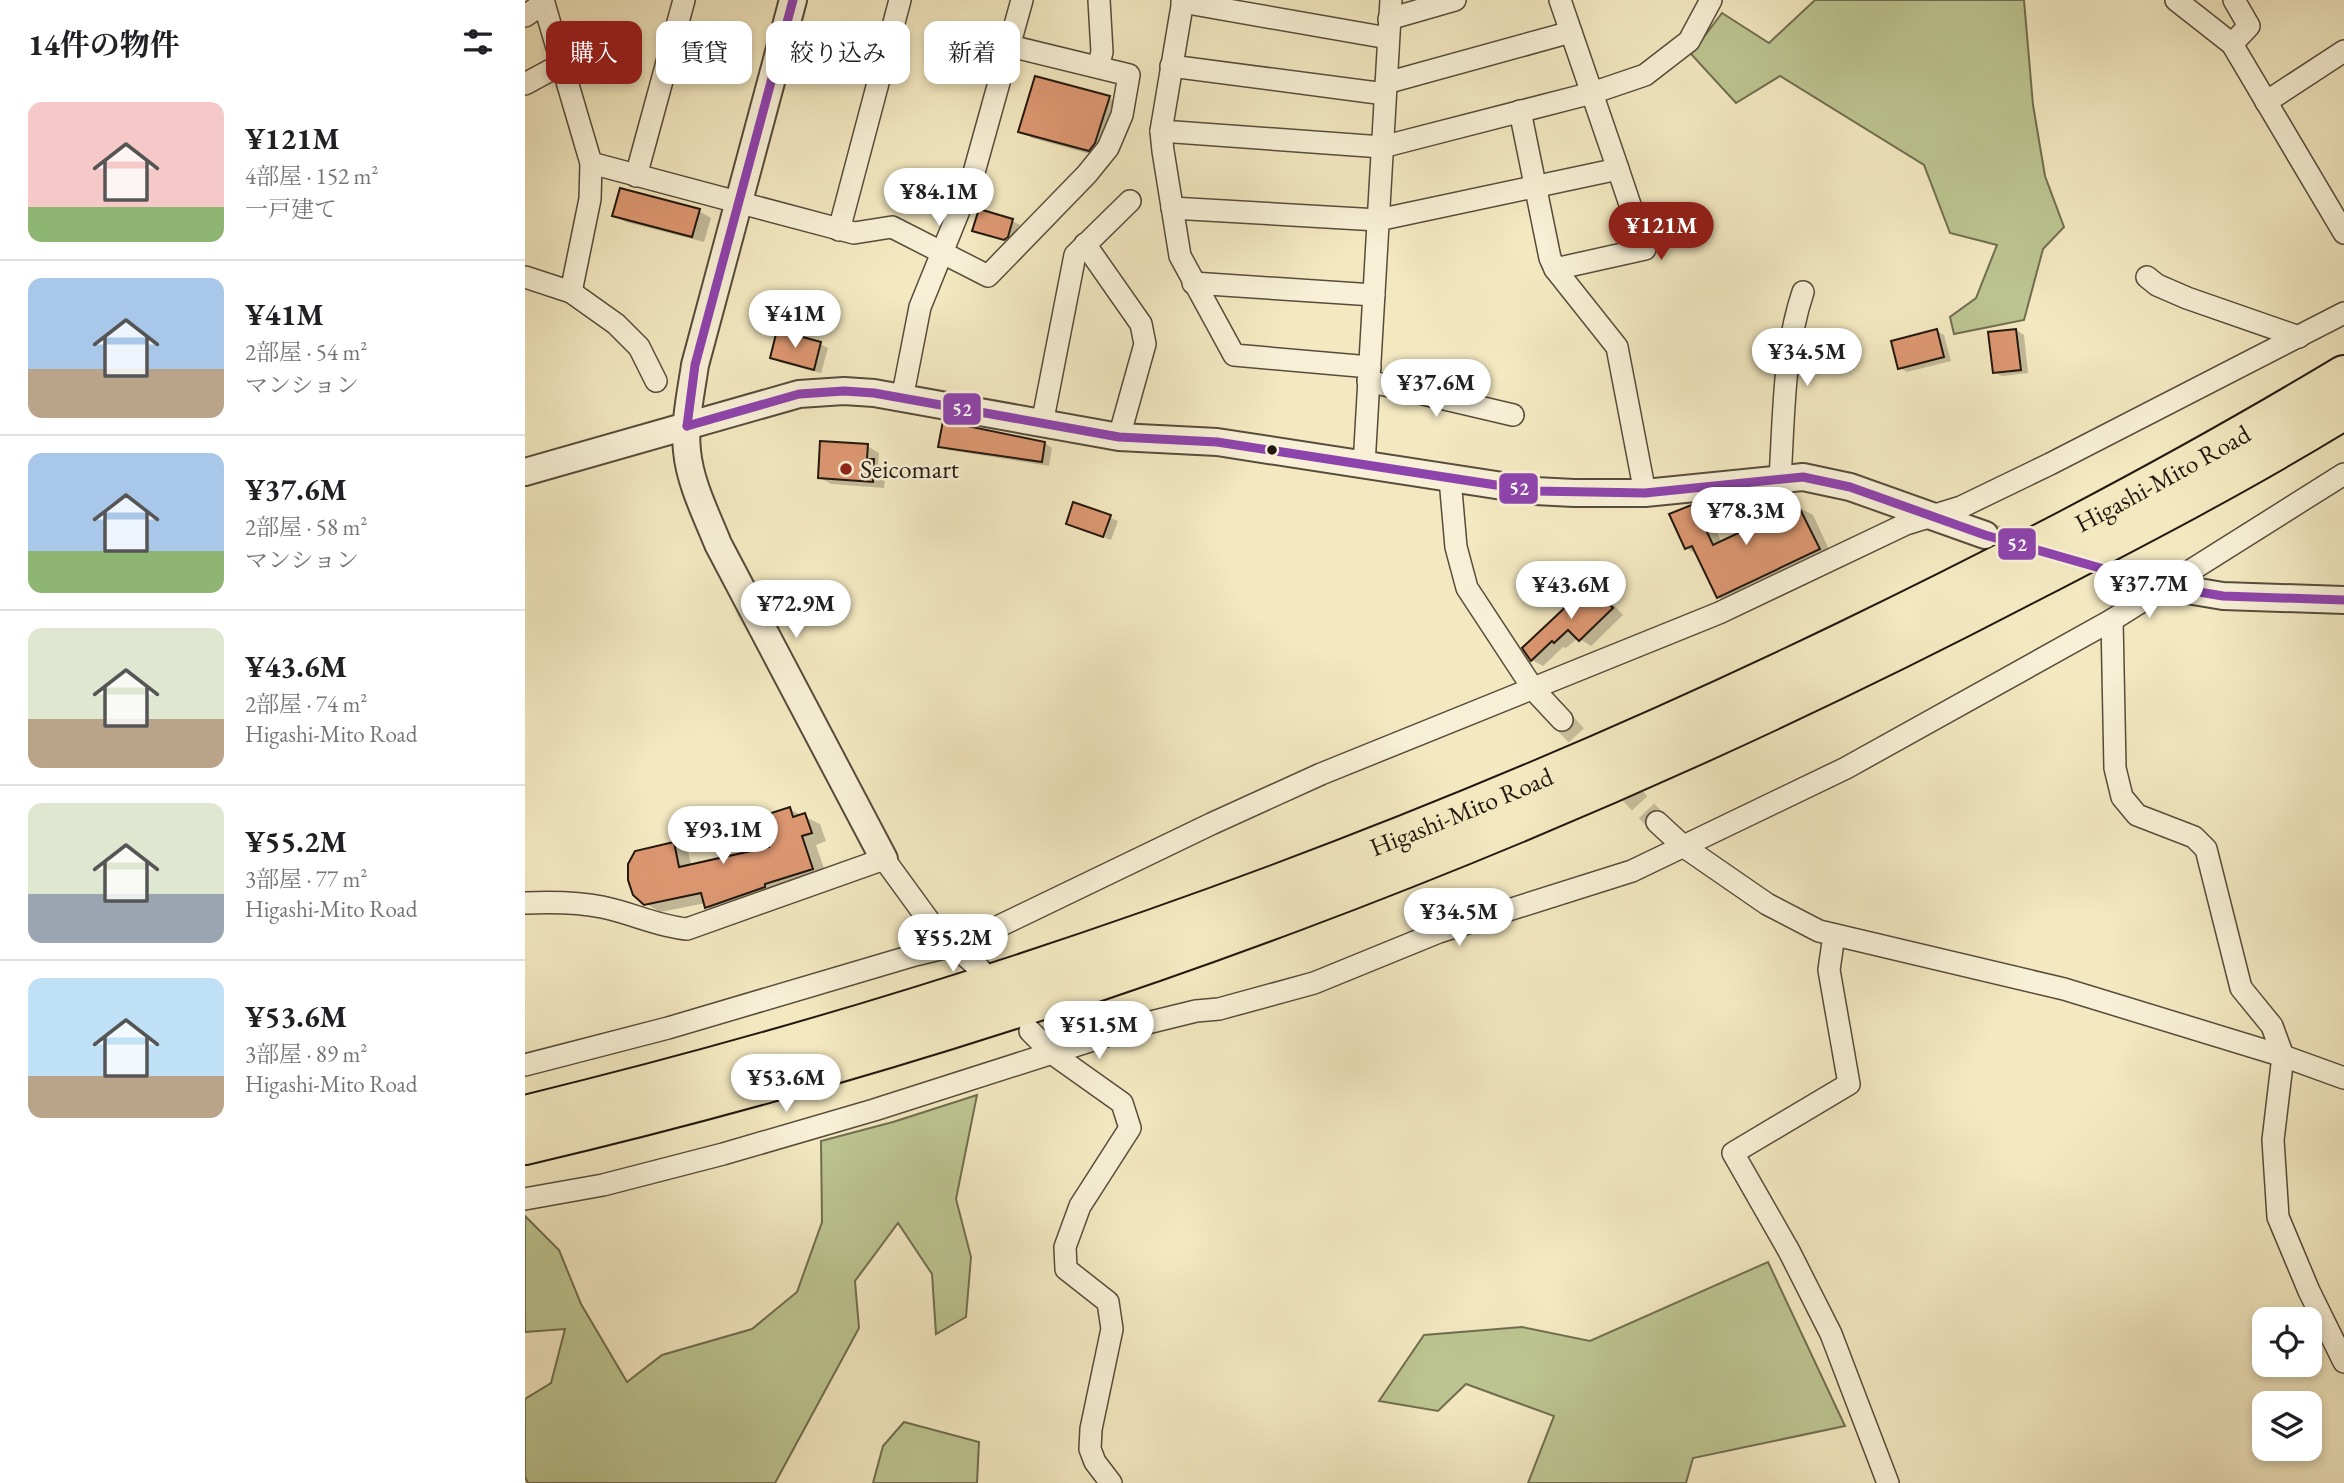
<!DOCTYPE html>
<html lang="ja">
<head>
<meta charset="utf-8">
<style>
	:root { --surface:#fff; --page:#f6f6f6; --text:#202124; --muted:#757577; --line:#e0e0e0; --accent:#8f2418 }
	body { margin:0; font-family:"EB Garamond","Noto Serif JP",serif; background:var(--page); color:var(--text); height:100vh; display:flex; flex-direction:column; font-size:26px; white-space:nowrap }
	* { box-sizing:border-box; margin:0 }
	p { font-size:23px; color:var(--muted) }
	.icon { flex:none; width:38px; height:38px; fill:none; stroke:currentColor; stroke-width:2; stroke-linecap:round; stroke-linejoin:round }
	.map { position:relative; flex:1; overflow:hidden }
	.sheet { display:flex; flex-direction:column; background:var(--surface); width:525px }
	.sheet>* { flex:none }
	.hud { position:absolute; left:21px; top:21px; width:665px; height:63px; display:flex; gap:14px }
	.tools { position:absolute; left:1727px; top:1307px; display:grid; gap:14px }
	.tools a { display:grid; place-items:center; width:70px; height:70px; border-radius:14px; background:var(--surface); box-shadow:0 4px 10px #0003; font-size:35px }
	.price { position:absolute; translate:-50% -60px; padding:0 16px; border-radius:24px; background:#fff; color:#222; font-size:23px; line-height:46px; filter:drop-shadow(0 2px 4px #0008) }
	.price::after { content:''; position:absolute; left:50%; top:42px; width:21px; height:16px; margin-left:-10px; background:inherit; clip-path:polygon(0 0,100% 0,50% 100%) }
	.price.active { background:var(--accent); color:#fff }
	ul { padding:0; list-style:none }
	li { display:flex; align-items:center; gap:21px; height:175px; padding:0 28px }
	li+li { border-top:2px solid var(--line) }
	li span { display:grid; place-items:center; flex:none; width:196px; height:140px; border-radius:14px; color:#555 }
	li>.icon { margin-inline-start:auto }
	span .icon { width:84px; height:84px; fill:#fffc; stroke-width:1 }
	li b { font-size:30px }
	h2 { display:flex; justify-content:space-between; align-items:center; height:84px; padding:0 28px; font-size:30px }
	.chip { padding:0 24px; border-radius:14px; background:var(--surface); box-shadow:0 4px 10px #0003; font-size:24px; line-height:63px }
	.chip.active { background:var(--accent); color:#fff }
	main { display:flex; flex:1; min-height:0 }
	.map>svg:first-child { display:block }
</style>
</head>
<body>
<main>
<section class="sheet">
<h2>14件の物件<svg class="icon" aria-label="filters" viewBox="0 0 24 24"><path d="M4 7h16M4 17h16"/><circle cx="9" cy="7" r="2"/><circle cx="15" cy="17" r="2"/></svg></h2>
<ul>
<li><span style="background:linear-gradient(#f6c9c9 75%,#8fb573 0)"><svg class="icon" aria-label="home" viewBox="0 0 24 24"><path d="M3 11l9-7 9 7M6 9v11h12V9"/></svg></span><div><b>¥121M</b><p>4部屋 · 152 m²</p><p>一戸建て</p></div></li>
<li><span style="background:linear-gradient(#a9c7e8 65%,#b9a48a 0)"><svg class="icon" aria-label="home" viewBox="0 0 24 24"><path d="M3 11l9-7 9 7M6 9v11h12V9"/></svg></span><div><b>¥41M</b><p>2部屋 · 54 m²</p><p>マンション</p></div></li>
<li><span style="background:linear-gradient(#a9c7e8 70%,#8fb573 0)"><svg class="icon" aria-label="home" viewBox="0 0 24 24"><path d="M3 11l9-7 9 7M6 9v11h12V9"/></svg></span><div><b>¥37.6M</b><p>2部屋 · 58 m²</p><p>マンション</p></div></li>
<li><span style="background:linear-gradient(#dfe7d0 65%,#b9a48a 0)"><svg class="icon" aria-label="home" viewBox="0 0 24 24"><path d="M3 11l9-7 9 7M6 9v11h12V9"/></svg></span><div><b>¥43.6M</b><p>2部屋 · 74 m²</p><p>Higashi-Mito Road</p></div></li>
<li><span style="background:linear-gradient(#dfe7d0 65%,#9aa5b1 0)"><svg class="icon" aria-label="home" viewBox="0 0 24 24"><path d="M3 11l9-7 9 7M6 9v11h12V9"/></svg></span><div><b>¥55.2M</b><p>3部屋 · 77 m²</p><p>Higashi-Mito Road</p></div></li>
<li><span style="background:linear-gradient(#bfe0f5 70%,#b9a48a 0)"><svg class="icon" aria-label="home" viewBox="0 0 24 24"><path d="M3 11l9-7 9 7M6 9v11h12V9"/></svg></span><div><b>¥53.6M</b><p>3部屋 · 89 m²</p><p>Higashi-Mito Road</p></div></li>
</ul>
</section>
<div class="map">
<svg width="1819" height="1483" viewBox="0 0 1819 1483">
	<rect width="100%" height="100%" fill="#f3e8c0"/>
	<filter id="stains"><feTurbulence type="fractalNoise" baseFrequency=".00286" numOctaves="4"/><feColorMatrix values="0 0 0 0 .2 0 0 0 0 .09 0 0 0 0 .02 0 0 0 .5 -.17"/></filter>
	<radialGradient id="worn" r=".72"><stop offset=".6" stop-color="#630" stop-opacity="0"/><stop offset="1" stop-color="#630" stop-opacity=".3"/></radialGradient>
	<g fill="#bcc591" stroke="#706e50" stroke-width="2">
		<path d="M1290,0H1499L1508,105L1520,176L1539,227L1518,249L1499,320L1429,334L1425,317L1451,298L1472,245L1425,233L1399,165L1255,76L1211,103L1166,54L1197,13L1244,43Z"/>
		<path d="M452,1095L431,1199L446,1257L441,1317L411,1334L407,1274L373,1223L330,1281L334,1328L250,1483H3L0,1477V1399L26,1383L40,1329L0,1332V1216L34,1250L56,1304L102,1382L137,1355L227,1329L272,1292L297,1222L296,1141L368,1122Z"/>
		<path d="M1243,1262L1320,1426L1168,1458L1161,1483H1003L1029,1416L941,1384L913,1411L854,1401L899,1335L997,1327L1065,1341Z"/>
		<path d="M379,1422L454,1442L452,1483H348L358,1446Z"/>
	</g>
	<g fill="#0003">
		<path d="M584,98L596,105L576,157L507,138L495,131Z"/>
		<path d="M174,211L186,218L179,242L101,222L89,215Z"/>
		<path d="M487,221L495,225L488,243L449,230Z"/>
		<path d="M1491,330L1499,335L1503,373L1477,376L1469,372Z"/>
		<path d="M1411,331L1419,335L1426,361L1382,372L1375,368Z"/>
		<path d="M295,344L303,348L296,373L254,362L247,358Z"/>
		<path d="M520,443L527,448L524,466L423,450L415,446Z"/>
		<path d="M342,446L354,453L353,464L361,468L359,488L306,484L294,477Z"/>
		<path d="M549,504L593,521L586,540L550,527Z"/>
		<path d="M1168,506L1183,514L1197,543L1273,507L1288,515L1308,558L1208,606L1193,597L1172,554L1161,548Z"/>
		<path d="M1066,586L1077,592L1098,615L1066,646L1053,638L1041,648L1038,647L1018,666L1007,660Z"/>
		<path d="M264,809L295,824L301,841L291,845L302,877L197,915L182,907L181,903L135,912L120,903L148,843L163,852L167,867L247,849Z"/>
	</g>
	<g fill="#dc9771" stroke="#23180f" stroke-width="2">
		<path d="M510,76L585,96L570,143L564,151L493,132Z"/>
		<path d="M95,188L175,209L167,237L87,216Z"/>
		<path d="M454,209L488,219L483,237L479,240L447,231Z"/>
		<path d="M1412,329L1419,357L1373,369L1366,341Z"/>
		<path d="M1491,329L1496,370L1468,373L1463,332Z"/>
		<path d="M252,330L296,342L289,370L245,358Z"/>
		<path d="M418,421L520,442L517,462L413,447Z"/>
		<path d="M295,441L343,444L342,459H349L348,482L293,478Z"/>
		<path d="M548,502L586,515L578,537L541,524Z"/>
		<path d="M1169,504L1188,545L1273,505L1295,549L1192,598L1167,546L1160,549L1144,514Z"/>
		<path d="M1065,584L1088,608L1054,641L1043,630L1029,643L1027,641L1006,661L997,648Z"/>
		<path d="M265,807L268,817L280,813L287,833L277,836L288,869L240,884V887L180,908L176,893L119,905L108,895L103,880V864L110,851L149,842L154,867L244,847L234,817Z"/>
	</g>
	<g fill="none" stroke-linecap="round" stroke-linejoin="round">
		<path stroke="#c9be9d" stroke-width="21" stroke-dasharray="21 10" stroke-linecap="butt" d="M1037,720L1132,822"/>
		<path stroke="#c9be9d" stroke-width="26" stroke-dasharray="26 13" stroke-linecap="butt" d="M1460,535L1596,575"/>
		<g stroke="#574c3b" stroke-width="24">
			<g id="minor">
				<path d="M18,0L66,163L65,199L46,292"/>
				<path d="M658,0L636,131L638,151L655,256L709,355L845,367"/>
				<path d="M1651,0L1707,44L1819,233"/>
				<path d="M657,2L863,38"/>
				<path d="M0,16L19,3"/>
				<path d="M864,19L930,0"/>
				<path d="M1707,44L1724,26L1709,0"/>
				<path d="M646,66L860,94"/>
				<path d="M573,67L577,52L574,0"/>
				<path d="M861,83L1046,32"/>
				<path d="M0,84L37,64"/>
				<path d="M1741,102L1819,51"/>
				<path d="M995,111L1025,258L1030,269L1092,347L1120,493"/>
				<path d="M636,131L857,147L1067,93L1120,75L1164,41L1186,0"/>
				<path d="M66,163L329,233L367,227L463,276L562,174L583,148L597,115L604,75L485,46"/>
				<path d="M111,176L159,0"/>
				<path d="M647,208L853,220L1093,169L1035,0"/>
				<path d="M314,230L375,0"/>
				<path d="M560,244L616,324L620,344L594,437"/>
				<path d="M1030,269L1120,249L1093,169"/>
				<path d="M0,277L46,292L91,324L114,347L131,381"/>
				<path d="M1622,277L1632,285L1662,298L1774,337"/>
				<path d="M668,283L849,295"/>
				<path d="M843,381L988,415"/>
				<path d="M377,399L395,307L448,176L497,0"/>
				<path d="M517,424L550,255L605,201"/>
				<path d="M839,465L866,0"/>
				<path d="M925,479L931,547L942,588L1009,690L1037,720"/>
				<path d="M1255,479C1259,416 1258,352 1278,292"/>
				<path d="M1587,620L1590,768L1597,797L1612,815L1669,837L1681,849L1716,988L1747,1026L1758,1056L1748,1140L1753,1217L1784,1291L1819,1362"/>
				<path d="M1132,822L1158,846L1242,904L1294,931L1539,989L1758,1056L1819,1078"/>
				<path d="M0,903C25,902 53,902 77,907C107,913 131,926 162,929L359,859L410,929L455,969"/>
				<path d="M1309,935L1304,970L1324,1084L1208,1153L1264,1251L1306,1334L1363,1483"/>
				<path d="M505,1031L528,1054L597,1103L605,1128L555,1206L540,1247L541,1269L583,1302L587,1329L566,1429L565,1449L570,1462L586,1483"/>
				<path d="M0,1065L143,1028L390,955L427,946L464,931L686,824L796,774L1194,613L1381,524L1436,507L1525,464L1819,313"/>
				<path d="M0,1199L78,1185L198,1154L349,1110L618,1024L671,1011L694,1009L789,983L914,932L1107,871L1321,768L1587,620L1819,474"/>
			</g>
		</g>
		<g stroke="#574c3b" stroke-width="30">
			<g id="tertiary">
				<path d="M268,0L170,365C166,393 159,423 162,451C165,483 181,514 193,544L359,859"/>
				<path d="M0,472L274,394L319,391L349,393L594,437L692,442L1010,491L1049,493H1120L1278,477L1325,487L1460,535"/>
				<path d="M1596,575L1638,586L1698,596L1819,600"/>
			</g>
		</g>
		<g stroke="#23180f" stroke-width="42">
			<g id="motorway">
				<path id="s1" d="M0,1115C459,1004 896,846 1321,641C1491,559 1658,472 1819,375"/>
				<path d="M0,1145C520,1023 1024,833 1498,586C1606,530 1715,474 1819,410"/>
			</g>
		</g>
		<use href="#minor" stroke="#f7f0d6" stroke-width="21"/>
		<use href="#tertiary" stroke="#f7f0d6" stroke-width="26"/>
		<use href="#motorway" stroke="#f3e8c0" stroke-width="38"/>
		<g stroke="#f7f0d6" stroke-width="14">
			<g id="bus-1">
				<path d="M162,426L274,394L319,391L349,393L594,437L692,442L1010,491L1120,493L1278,477L1325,487L1460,535L1638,586L1698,596L1819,600"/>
				<path d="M162,426L170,365L268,0"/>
			</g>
		</g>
		<use href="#bus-1" stroke="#8e44ad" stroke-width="9"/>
	</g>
	<circle fill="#23180f" stroke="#f7f0d6" stroke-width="2.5" cx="747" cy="450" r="6"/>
	<circle fill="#8f2418" stroke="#f7f0d6" stroke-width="2.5" cx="321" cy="469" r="7"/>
	<g text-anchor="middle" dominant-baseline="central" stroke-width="5" stroke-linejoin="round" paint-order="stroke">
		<g font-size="26" fill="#23180f" stroke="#f7f0d6" text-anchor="start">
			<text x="335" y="469">Seicomart</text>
		</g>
		<g font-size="26" fill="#23180f" stroke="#f7f0d6">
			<text stroke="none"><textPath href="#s1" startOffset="1762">Higashi-Mito Road</textPath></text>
			<text stroke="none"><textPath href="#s1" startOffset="985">Higashi-Mito Road</textPath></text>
		</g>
	</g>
	<g stroke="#f7f0d6" stroke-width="2.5">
		<rect x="417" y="392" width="40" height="34" rx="7" fill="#8e44ad"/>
		<rect x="973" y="472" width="41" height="33" rx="7" fill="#8e44ad"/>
		<rect x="1472" y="527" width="40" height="34" rx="7" fill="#8e44ad"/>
	</g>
	<g font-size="19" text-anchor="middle" font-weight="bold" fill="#fff">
		<text x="437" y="416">52</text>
		<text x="994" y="495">52</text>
		<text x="1492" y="551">52</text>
	</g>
	<rect width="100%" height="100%" filter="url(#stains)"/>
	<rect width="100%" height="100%" fill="url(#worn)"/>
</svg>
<div class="tools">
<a><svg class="icon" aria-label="locate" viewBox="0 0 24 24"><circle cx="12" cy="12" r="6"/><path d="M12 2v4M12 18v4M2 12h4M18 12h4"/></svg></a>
<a><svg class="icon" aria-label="layers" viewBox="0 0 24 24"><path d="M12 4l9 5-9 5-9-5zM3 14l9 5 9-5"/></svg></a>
</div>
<b class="price" style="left:414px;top:228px">¥84.1M</b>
<b class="price active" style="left:1136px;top:262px">¥121M</b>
<b class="price" style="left:270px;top:350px">¥41M</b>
<b class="price" style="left:1282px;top:388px">¥34.5M</b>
<b class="price" style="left:911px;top:419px">¥37.6M</b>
<b class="price" style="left:1221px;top:547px">¥78.3M</b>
<b class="price" style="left:1624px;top:620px">¥37.7M</b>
<b class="price" style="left:1046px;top:621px">¥43.6M</b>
<b class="price" style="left:271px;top:640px">¥72.9M</b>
<b class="price" style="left:198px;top:866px">¥93.1M</b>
<b class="price" style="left:934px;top:948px">¥34.5M</b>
<b class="price" style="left:428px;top:974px">¥55.2M</b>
<b class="price" style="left:574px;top:1061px">¥51.5M</b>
<b class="price" style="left:261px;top:1114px">¥53.6M</b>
<div class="hud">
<a class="chip active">購入</a>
<a class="chip">賃貸</a>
<a class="chip">絞り込み</a>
<a class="chip">新着</a>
</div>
</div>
</main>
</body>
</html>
